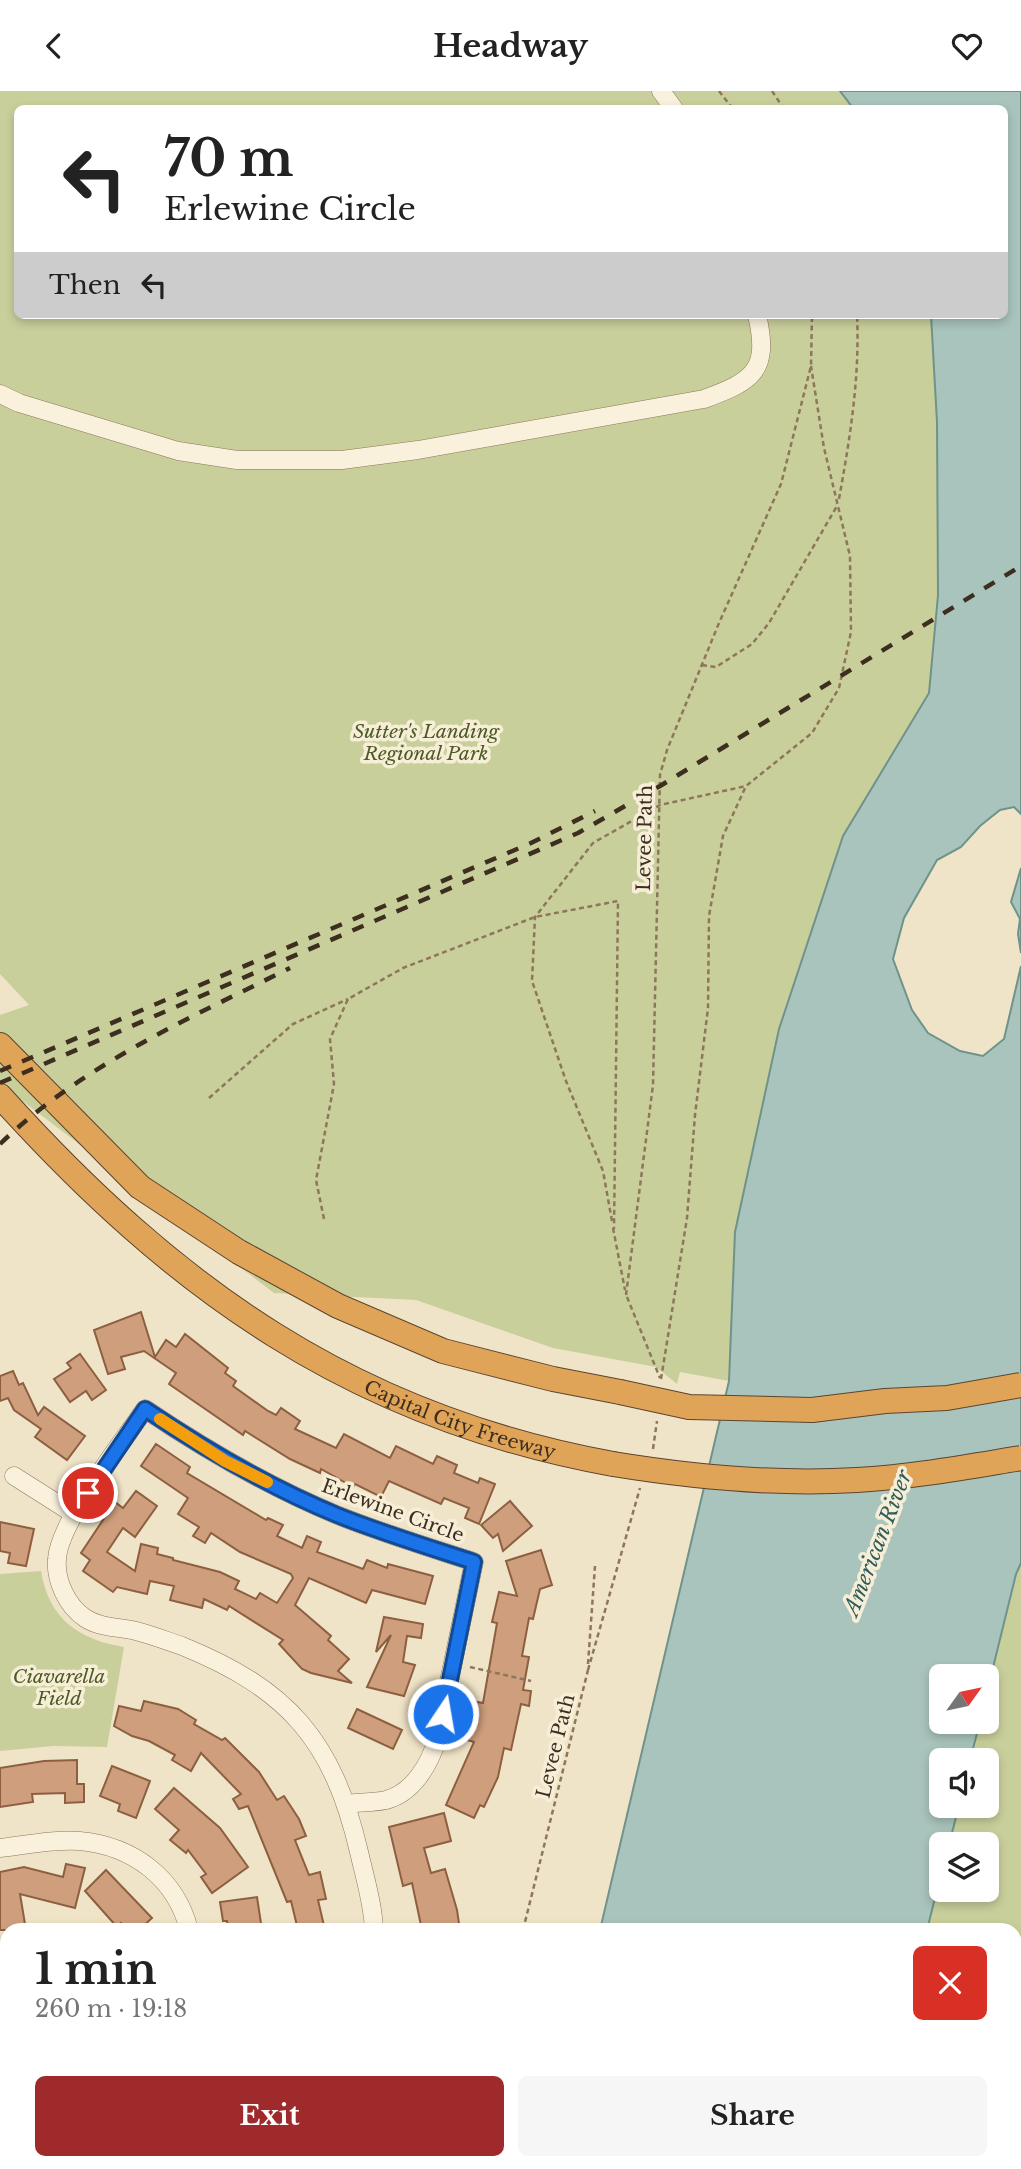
<!DOCTYPE html>
<meta charset="utf-8">
<style>
:root{--surface:#fff;--page:#f6f6f6;--text:#222;--muted:#767676;--accent:#9e2a2b}
body{margin:0;font-family:"Libre Baskerville",serif;background:var(--page);color:var(--text);height:100vh;display:flex;flex-direction:column;font-size:26px;white-space:nowrap}
*{box-sizing:border-box;margin:0}
p{font-size:23px;color:var(--muted)}
.icon{flex:none;width:38px;height:38px;fill:none;stroke:currentColor;stroke-width:2;stroke-linecap:round;stroke-linejoin:round}
.map{position:relative;flex:1;overflow:hidden}
.sheet{position:absolute;left:0px;top:1832px;width:1022px;height:247px;display:flex;flex-direction:column;background:var(--surface);border-radius:21px 21px 0 0;box-shadow:0 4px 10px #0003}
.sheet>*{flex:none}
.banner{position:absolute;left:14px;top:14px;width:994px;height:214px;border-radius:10px;box-shadow:0 4px 10px #0003;background:#fff;color:var(--text);overflow:hidden}
.needle{width:46px;rotate:57deg}
.tools{position:absolute;left:929px;top:1573px;display:grid;gap:14px}
.tools a{display:grid;place-items:center;width:70px;height:70px;border-radius:10px;background:var(--surface);box-shadow:0 4px 10px #0003;font-size:35px}
.pin{position:absolute;display:grid;place-items:center;width:60px;height:60px;color:#fff;margin:-30px;border:4px solid #fff;border-radius:50%;box-shadow:0 2px 7px #0007}
.me{position:absolute;width:77px;margin:-38px;rotate:12deg;stroke-linejoin:round;filter:drop-shadow(0 0 5px #0008)}
.turn{display:flex;align-items:center;gap:24px;height:147px;padding:0 35px;font-size:32px}
.turn .icon{width:91px;height:91px;stroke-width:2.5}
.turn b{display:block;font-size:49px;line-height:60px}
.then{display:flex;align-items:center;height:66px;padding:0 35px;background:#0003;gap:14px;font-size:26px}
.round{display:grid;place-items:center;flex:none;width:74px;height:74px;border-radius:10px;background:var(--page)}
.head{display:flex;align-items:center;justify-content:space-between;height:119px;padding:0 35px}
h1{font-size:42px;font-weight:700;line-height:52px}
.cta{display:flex;gap:14px;margin-top:auto;padding:14px 35px}
.cta a{flex:1;height:80px;border-radius:10px;background:var(--accent);color:#fff;font-size:28px;font-weight:700;line-height:80px;text-align:center}
.cta a+a{background:var(--page);color:var(--text)}
header{display:flex;justify-content:space-between;align-items:center;height:91px;padding:0 35px;background:var(--surface);font-size:32px;font-weight:700}
.map>svg:first-child{display:block}
.green{fill:#c9cf9b}
.water{fill:#a9c4bc;stroke:#6f938a;stroke-width:2}
.building{fill:#cf9f7d;stroke:#8d5f41;stroke-width:2}
.lines{fill:none;stroke-linecap:round;stroke-linejoin:round}
.minor-casing{stroke:#8d765c;stroke-width:19}
.highway-casing{stroke:#5b4430;stroke-width:26}
.path{stroke:#8d765c;stroke-width:2.5;stroke-dasharray:5 3.5;stroke-linecap:butt}
.minor{stroke:#faf1dc;stroke-width:18}
.highway{stroke:#e0a458;stroke-width:24}
.rail{stroke:#3d2e20;stroke-width:4.5;stroke-dasharray:12 12;stroke-linecap:butt}
.highway-bridge-casing{stroke:#5b4430;stroke-width:26;stroke-linecap:butt}
.highway-bridge{stroke:#e0a458;stroke-width:24}
.route-casing{stroke:#114b97;stroke-width:18}
.route{stroke:#1a73e8;stroke-width:12}
.slow{stroke:#f59e0b;stroke-width:12}
.labels{text-anchor:middle;stroke-width:7;stroke-linejoin:round;paint-order:stroke}
.park-label{font-size:19px;font-style:italic;fill:#4d5a26;stroke:#f7eed8}
.street-label{font-size:19px;fill:#3d2e20;stroke:#f7eed8}
.water-label{font-size:21px;font-style:italic;fill:#2f5d5a;stroke:#f7eed8}
</style>
<header><svg class="icon" aria-label="back" viewBox="0 0 24 24"><path d="M15 5l-7 7 7 7"/></svg>Headway<svg class="icon" aria-label="heart" viewBox="0 0 24 24"><path d="M12 20l-8-8c-3-5 5-10 8-4 3-6 11-1 8 4z"/></svg></header>
<div class="map">
<svg width="1021" height="2078" viewBox="0 0 1021 2078">
<rect width="100%" height="100%" fill="#f0e4c8"/>
<g class="green">
<polygon points="0,0 840,0 853,17 18,18 18,224 931,224 937,331 938,504 929,603 843,745 735,1141 729,1290 680,1281 677,1293 656,1276 553,1257 416,1209 274,1202 20,1008 0,1014 0,924 29,914 0,883"/>
<polygon points="1021,1472 1021,2078 824,2078 825,2072 1015,2072 1015,1839 927,1839 941,1783 942,1799 987,1799 987,1754 949,1753 959,1715 987,1715 987,1670 970,1669 980,1631 987,1631 987,1601 1016,1483"/>
<path d="M41 1480C49 1528 78 1548 124 1556L107 1656 53 1655 0 1660V1483Z"/>
</g>
<g class="water">
<polygon points="840,0 1021,0 1021,723 1014,716 1000,719 980,735 961,756 937,769 904,827 893,868 912,919 928,942 960,960 983,965 1004,948 1021,875 1021,1472 1016,1483 987,1601 987,1586 942,1586 942,1631 980,1631 970,1669 942,1670 942,1715 959,1715 949,1753 942,1754 941,1783 927,1839 600,1839 729,1290 735,1141 779,938 843,745 929,602 938,504 937,331 931,224 1004,224 1004,18 853,17"/>
<polygon points="1021,777 1021,862 1018,843 1020,828 1011,811"/>
<polygon points="555,2072 825,2072 824,2078 554,2078"/>
</g>
<g class="building">
<polygon points="141,1221 155,1266 166,1249 176,1256 185,1243 228,1277 225,1282 236,1290 233,1295 268,1320 276,1324 281,1317 300,1330 295,1338 336,1357 344,1343 390,1367 396,1355 433,1373 437,1365 457,1374 454,1382 478,1392 480,1387 495,1393 479,1433 465,1427 469,1417 444,1407 441,1413 389,1390 381,1406 355,1393 353,1396 321,1378 320,1382 290,1368 245,1340 243,1344 169,1293 176,1282 144,1260 121,1266 125,1278 108,1283 94,1239"/>
<polygon points="80,1263 106,1299 92,1309 86,1300 70,1311 54,1288 71,1277 67,1272"/>
<polygon points="13,1280 19,1294 23,1292 38,1324 44,1316 85,1345 67,1369 35,1346 41,1338 14,1319 8,1307 0,1310 0,1285"/>
<polygon points="156,1353 190,1376 187,1382 266,1429 268,1427 283,1434 277,1445 302,1457 307,1445 321,1451 317,1461 363,1478 367,1469 387,1477 388,1473 433,1485 425,1513 372,1499 366,1512 309,1487 295,1514 331,1545 328,1549 349,1568 338,1580 352,1592 311,1582 302,1578 279,1553 283,1549 229,1515 227,1519 204,1508 202,1517 170,1509 174,1495 150,1490 147,1503 117,1496 113,1501 83,1480 90,1469 81,1462 115,1411 123,1417 136,1400 157,1415 135,1446 123,1437 107,1461 135,1480 141,1453 158,1457 157,1463 173,1467 173,1469 220,1481 239,1490 235,1498 256,1508 260,1502 277,1512 293,1487 291,1483 240,1461 211,1442 205,1452 193,1445 199,1436 178,1423 188,1407 141,1375"/>
<polygon points="510,1410 532,1435 503,1460 498,1443 493,1447 481,1434"/>
<polygon points="0,1431 34,1438 26,1475 8,1472 10,1462 0,1460"/>
<polygon points="541,1459 552,1494 540,1498 533,1528 529,1527 522,1565 529,1566 523,1599 531,1600 529,1615 521,1613 511,1659 504,1657 498,1686 484,1716 480,1714 474,1727 446,1714 474,1651 464,1648 472,1610 483,1612 497,1532 492,1531 499,1501 517,1505 506,1470"/>
<polygon points="384,1526 423,1533 421,1547 407,1545 403,1571 415,1574 404,1605 367,1596 391,1544 376,1561"/>
<polygon points="144,1610 178,1618 196,1629 194,1633 222,1649 225,1647 259,1681 277,1709 284,1705 299,1728 306,1745 295,1749 309,1784 320,1781 326,1808 318,1809 325,1839 298,1839 291,1810 287,1811 248,1715 239,1718 233,1708 241,1703 201,1662 191,1680 172,1669 175,1664 149,1650 132,1645 114,1635 119,1615 141,1620"/>
<polygon points="357,1618 402,1639 393,1658 348,1637"/>
<polygon points="77,1669 77,1693 84,1693 84,1711 65,1712 65,1702 32,1703 33,1711 0,1716 0,1677 44,1670"/>
<polygon points="112,1675 150,1690 136,1727 118,1720 120,1713 100,1705"/>
<polygon points="174,1697 220,1737 248,1776 212,1802 201,1786 206,1783 188,1759 186,1762 170,1749 179,1739 155,1718"/>
<polygon points="444,1722 451,1750 424,1757 431,1782 445,1778 457,1819 460,1839 422,1839 412,1792 403,1795 389,1736"/>
<polygon points="66,1773 85,1777 75,1817 20,1803 26,1839 0,1839 0,1781 24,1776 63,1786"/>
<polygon points="106,1779 152,1827 139,1839 128,1839 121,1832 117,1836 85,1800"/>
<polygon points="257,1806 262,1839 228,1839 227,1830 223,1830 220,1811"/>
</g>
<g class="lines">
<defs>
<g id="minor">
<polyline points="661,0 674,18"/>
<path d="M0 303 19 312 178 360 237 369H342L418 359 704 308C753 290 770 280 757 224"/>
<polyline points="14,1385 74,1423"/>
<path d="M347 1713C359 1711 373 1712 386 1709 413 1702 430 1673 437 1648L474 1471C428 1456 382 1442 337 1424 269 1396 206 1359 145 1318 122 1352 59 1431 57 1468 55 1489 67 1515 85 1527 100 1537 120 1536 136 1540 152 1544 167 1550 182 1555 288 1598 333 1649 359 1761 365 1787 373 1813 374 1839"/>
<path d="M0 1757C26 1754 54 1748 80 1750 133 1755 176 1787 189 1839"/>
<polyline points="0,2067 7,2067"/>
<polyline points="330,2072 346,2074"/>
</g>
<g id="highway">
<polyline points="0,954 140,1096 239,1161 338,1215 443,1260 553,1288 620,1301"/>
<path id="s1" d="M0 1005C174 1198 353 1326 613 1373"/>
</g>
</defs>
<use href="#minor" class="minor-casing"/>
<use href="#highway" class="highway-casing"/>
<g class="path">
<polyline points="719,0 733,18"/>
<polyline points="772,0 784,18"/>
<path d="M839 408C850 347 860 286 857 224"/>
<polyline points="702,574 716,576 752,553 769,532 837,415"/>
<polyline points="209,1007 293,933 348,908"/>
<polyline points="324,1128 316,1089 334,993 330,948 348,908 403,877 535,826 618,810 614,1138"/>
<polyline points="612,1130 603,1080 566,990 532,890 535,826 593,752 660,714 746,695"/>
<polyline points="613,1137 625,1199"/>
<polyline points="626,1204 653,994 660,684 667,659 719,532 781,393 811,275 812,224"/>
<polyline points="627,1206 660,1287"/>
<polyline points="661,1288 687,1127 695,1024 708,917 709,825 723,745 746,695 812,642 839,597 851,541 850,465 824,357 811,275"/>
<polyline points="653,1358 657,1330"/>
<polyline points="588,1573 595,1475"/>
<polyline points="470,1576 531,1590"/>
<polyline points="588,1579 640,1397"/>
<polyline points="523,1839 588,1579"/>
<polyline points="472,2078 473,2072"/>
</g>
<use href="#minor" class="minor"/>
<use href="#highway" class="highway"/>
<g class="rail">
<polyline points="0,980 531,752 595,720"/>
<polyline points="0,992 578,742 660,695 1021,475"/>
<path d="M0 1053C82 974 190 927 290 877"/>
</g>
<defs>
<g id="highway-bridge">
<polyline points="620,1301 689,1316 812,1319 885,1310 947,1307 1021,1294"/>
<path d="M613 1373C693 1386 776 1394 857 1389 912 1386 966 1376 1021 1367"/>
</g>
</defs>
<use href="#highway-bridge" class="highway-bridge-casing"/>
<use href="#highway-bridge" class="highway-bridge"/>
</g>
<g class="lines">
<defs>
<path id="route" d="M88 1402 145 1318C206 1359 269 1396 337 1424 382 1442 428 1456 474 1471L443 1623"/>
</defs>
<use href="#route" class="route-casing"/>
<use href="#route" class="route"/>
<polyline class="slow" points="160,1328 225,1370 267,1391"/>
</g>
<g class="labels">
<g class="park-label">
<text x="426" y="647">Sutter's Landing<tspan x="426" dy="22">Regional Park</tspan></text>
<text x="59" y="1592">Ciavarella<tspan x="59" dy="22">Field</tspan></text>
</g>
<g class="street-label">
<text transform="translate(644 747) rotate(-89)" y="7">Levee Path</text>
<text dy="7" stroke="none"><textPath href="#s1" startOffset="570">Capital City Freeway</textPath></text>
<text transform="translate(393 1419) rotate(20)" y="7">Erlewine Circle</text>
<text transform="translate(555 1655) rotate(-76)" y="7">Levee Path</text>
</g>
<g class="water-label">
<text transform="translate(878 1452) rotate(-69)" y="7">American River</text>
</g>
</g>
</svg>
<div class="tools">
<a><svg class="needle" viewBox="-14 -14 28 28"><path d="M0-13l5 13h-10z" fill="#e53935"/><path d="M0 13l5-13h-10z" fill="#767676"/></svg></a>
<a><svg class="icon" aria-label="sound" viewBox="0 0 24 24"><path d="M4 9h4l5-4v14l-5-4H4zM17 9q2 3 0 6"/></svg></a>
<a><svg class="icon" aria-label="layers" viewBox="0 0 24 24"><path d="M12 4l9 5-9 5-9-5zM3 14l9 5 9-5"/></svg></a>
</div>
<div class="pin" style="left:88px;top:1402px;background:#d93025"><svg class="icon" aria-label="arrive" viewBox="0 0 24 24"><path d="M6 21V4h12l-3 4 3 4H6"/></svg></div>
<svg class="me" style="left:443px;top:1623px" viewBox="-20 -20 40 40"><circle r="17" fill="#1a73e8" stroke="#fff" stroke-width="3"/><path d="M0-11L8 9 0 5-8 9z" fill="#fff"/></svg>
<div class="banner">
<div class="turn"><svg class="icon" aria-label="left" viewBox="0 0 24 24"><path d="M17 20v-9H6M10 6l-5 5 5 5"/></svg><div><b>70 m</b>Erlewine Circle</div></div>
<div class="then">Then<svg class="icon" aria-label="left" viewBox="0 0 24 24"><path d="M17 20v-9H6M10 6l-5 5 5 5"/></svg></div>
</div>
<section class="sheet">
<div class="head"><div><h1>1 min</h1><p>260 m · 19:18</p></div><a class="round" style="background:#d93025;color:#fff"><svg class="icon" aria-label="close" viewBox="0 0 24 24"><path d="M6 6l12 12M18 6L6 18"/></svg></a></div>
<div class="cta"><a>Exit</a><a>Share</a></div>
</section>
</div>
